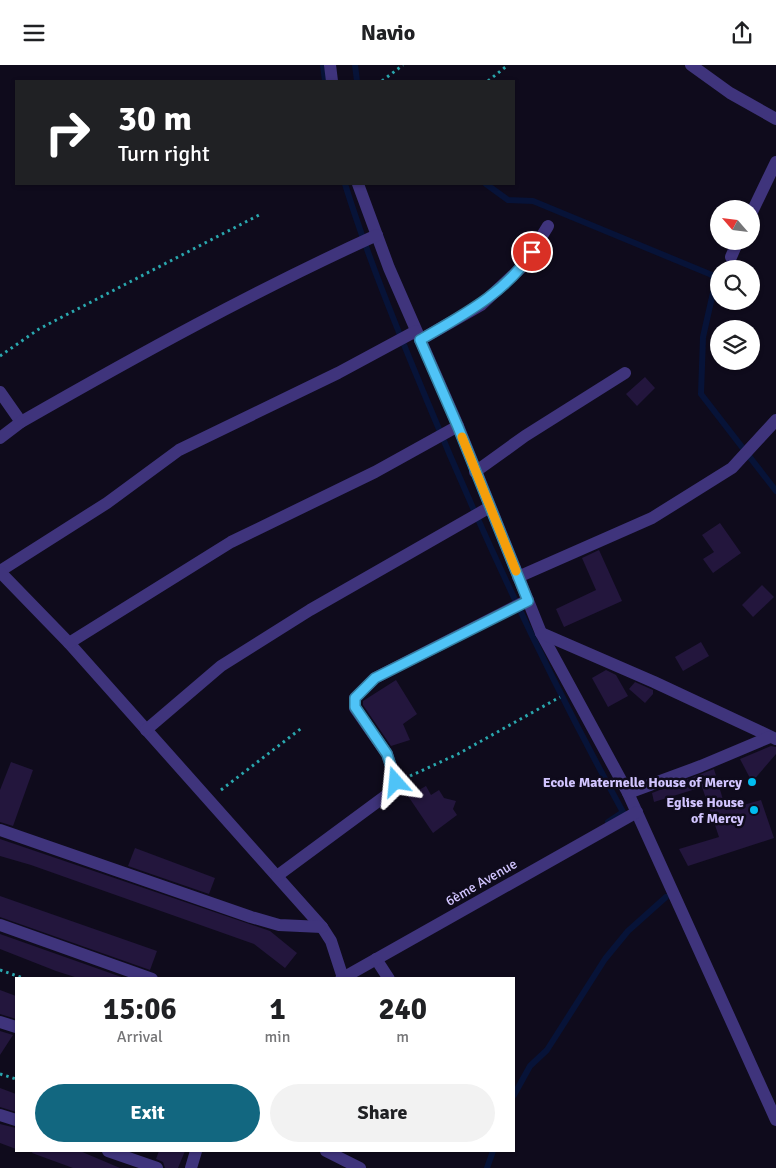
<!DOCTYPE html>
<meta charset="utf-8">
<style>
:root{--surface:#fff;--page:#f2f2f2;--text:#202124;--muted:#757577;--accent:#126780}
body{margin:0;font-family:Signika,sans-serif;background:var(--page);color:var(--text);height:100vh;display:flex;flex-direction:column;font-size:19px;white-space:nowrap}
*{box-sizing:border-box;margin:0}
p{font-size:16px;color:var(--muted)}
.icon{flex:none;width:28px;height:28px;fill:none;stroke:currentColor;stroke-width:2;stroke-linecap:round;stroke-linejoin:round}
.map{position:relative;flex:1;overflow:hidden}
.side{position:absolute;left:15px;top:912px;width:500px;height:175px;display:flex;flex-direction:column;background:var(--surface);border-radius:0px;box-shadow:0 1px 4px #0004}
.side>*{flex:none}
.hud{position:absolute;left:15px;top:15px;width:500px;height:105px;border-radius:0px;box-shadow:0 1px 4px #0004;background:#202124;color:#fff;overflow:hidden}
.needle{width:32px;rotate:298deg}
.buttons{position:absolute;left:710px;top:135px;display:grid;gap:10px}
.buttons a{display:grid;place-items:center;width:50px;height:50px;border-radius:50%;background:var(--surface);box-shadow:0 1px 4px #0004;font-size:25px}
.pin{position:absolute;display:grid;place-items:center;width:42px;height:42px;color:#fff;margin:-21px;border:2px solid #fff;border-radius:50%;box-shadow:0 1px 5px #0007}
.me{position:absolute;width:55px;margin:-28px;rotate:342deg;stroke-linejoin:round;filter:drop-shadow(0 0 4px #0008)}
.turn{display:flex;align-items:center;gap:18px;height:105px;padding:0 20px;font-size:22px}
.turn .icon{width:65px;height:65px;stroke-width:2.5}
.turn b{display:block;font-size:35px;line-height:42px}
.eta{display:flex;justify-content:space-evenly;align-items:center;height:85px;text-align:center}
.eta b{font-size:30px;font-weight:700;line-height:35px}
.primary-button{display:flex;gap:10px;margin-top:auto;padding:10px 20px}
.primary-button a{flex:1;height:58px;border-radius:30px;background:var(--accent);color:#fff;font-size:20px;font-weight:700;line-height:58px;text-align:center}
.primary-button a+a{background:var(--page);color:var(--text)}
header{display:flex;justify-content:space-between;align-items:center;height:65px;padding:0 20px;background:var(--surface);font-size:22px;font-weight:700}
.map>svg:first-child{display:block}
.lines{fill:none;stroke-linecap:round;stroke-linejoin:round}
.stream{stroke:#071338;stroke-width:6}
.building{fill:#23163d}
.path{stroke:#2aa7ae;stroke-width:3;stroke-dasharray:2.5 4;stroke-linecap:butt}
.street{stroke:#3f347c;stroke-width:12}
.route-casing{stroke:#337fa1;stroke-width:12}
.route{stroke:#4fc3f7;stroke-width:9}
.slow{stroke:#f59e0b;stroke-width:9}
.poi-dot{fill:#00bdf0;stroke:#0f0b1c;stroke-width:2}
.labels{text-anchor:middle;stroke-width:5;stroke-linejoin:round;paint-order:stroke}
.poi-label{font-size:14px;font-weight:bold;fill:#d2c5ff;stroke:#0f0b1c;text-anchor:end}
.street-label{font-size:14px;fill:#d2c5ff;stroke:#0f0b1c}
</style>
<header><svg class="icon" aria-label="menu" viewBox="0 0 24 24"><path d="M4 6h16M4 12h16M4 18h16"/></svg>Navio<svg class="icon" aria-label="share" viewBox="0 0 24 24"><path d="M12 15V3M7 8l5-5 5 5M5 13v7h14v-7"/></svg></header>
<div class="map">
<svg width="776" height="1103" viewBox="0 0 776 1103">
<rect width="100%" height="100%" fill="#0f0b1c"/>
<g class="lines">
<g class="stream">
<polyline points="323,0 325,16"/>
<polyline points="355,0 357,16"/>
<path d="M345 119C368 193 398 266 428 338 486 478 550 614 623 747L608 757"/>
<polyline points="486,119 508,135 533,136 712,210 715,219 703,272 701,329 776,426"/>
<polyline points="514,1030 530,1001 547,985 605,894 628,866 666,832"/>
<polyline points="487,1103 493,1086"/>
</g>
</g>
<g class="building">
<polygon points="645,312 655,323 637,341 626,329"/>
<polygon points="720,458 741,488 713,508 703,494 714,487 702,470"/>
<polygon points="599,485 622,536 564,562 556,544 596,525 582,493"/>
<polygon points="762,520 774,532 753,552 742,540"/>
<polygon points="701,577 709,591 683,606 675,592"/>
<polygon points="606,605 616,610 628,631 608,642 592,613"/>
<polygon points="396,615 417,649 403,659 410,675 391,681 363,640 363,636"/>
<polygon points="635,617 653,625 653,629 645,638 629,624"/>
<polygon points="771,681 776,682 776,689 752,717 740,694"/>
<polygon points="11,697 33,705 13,761 0,757 0,725"/>
<polygon points="714,704 726,745 761,735 774,773 688,801 679,784 719,772 702,722 654,737 652,728"/>
<polygon points="426,721 431,730 439,725 444,733 456,736 453,744 457,750 433,768 408,731"/>
<polygon points="0,774 270,866 297,888 285,903 254,879 31,800 0,791"/>
<polygon points="135,783 215,813 209,829 128,801"/>
<polygon points="0,831 157,886 150,905 0,852"/>
<polygon points="0,869 127,914 81,914 56,906 0,884"/>
<polygon points="0,925 16,931 16,954 0,949"/>
<polygon points="0,966 13,970 0,990"/>
<polygon points="0,1023 16,1029 16,1047 0,1042"/>
<polygon points="0,1059 16,1063 16,1084 0,1078"/>
<polygon points="33,1086 80,1086 120,1103 73,1103 32,1088"/>
<polygon points="159,1086 185,1086 178,1103 165,1103 163,1097 156,1094"/>
</g>
<g class="lines">
<g class="path">
<polyline points="382,16 403,0"/>
<polyline points="488,16 508,0"/>
<polyline points="0,291 39,264 259,150"/>
<polyline points="410,711 458,689 560,632"/>
<polyline points="221,725 303,662"/>
<polyline points="0,905 26,914"/>
<polyline points="0,1009 16,1014"/>
</g>
<g class="street">
<polyline points="330,0 332,16"/>
<polyline points="691,0 730,28 776,54"/>
<polyline points="358,119 389,203 458,361 541,568 628,728 776,1055"/>
<polyline points="751,149 776,97"/>
<polyline points="731,192 738,176"/>
<polyline points="420,275 481,240 524,200 548,161"/>
<polyline points="0,327 21,357"/>
<path d="M0 373 21 357C138 290 254 226 377 170"/>
<polyline points="475,407 525,371 625,308"/>
<polyline points="0,506 107,438 179,385 338,308 416,266"/>
<polyline points="0,507 69,578 322,862 331,876 343,913"/>
<polyline points="518,512 652,453 732,403 776,355"/>
<polyline points="541,568 654,617 776,674"/>
<polyline points="69,578 231,477 375,407 458,361"/>
<polyline points="146,665 221,601 310,545 490,442"/>
<polyline points="628,728 701,701 770,672"/>
<polyline points="0,765 251,852 279,860 322,862"/>
<polyline points="277,811 388,729 396,717 387,689 355,643 355,633 375,613 528,535"/>
<polyline points="0,860 152,914"/>
<polyline points="376,894 389,914"/>
<polyline points="341,914 637,747"/>
<polyline points="0,957 16,962"/>
<polyline points="0,1050 16,1055"/>
<polyline points="108,1086 157,1103"/>
<polyline points="326,1086 360,1103"/>
<polyline points="191,1103 196,1086"/>
</g>
</g>
<g class="lines">
<defs>
<path id="route" d="M396 717 387 689 355 642V633L375 613 528 536 458 362 420 275C461 251 506 228 532 187"/>
</defs>
<use href="#route" class="route-casing"/>
<use href="#route" class="route"/>
<polyline class="slow" points="462,372 516,506"/>
</g>
<g class="poi-dot">
<circle cx="752" cy="717" r="5"/>
<circle cx="754" cy="745" r="5"/>
</g>
<g class="labels">
<g class="poi-label">
<text x="742" y="722">Ecole Maternelle House of Mercy</text>
<text x="744" y="742">Eglise House<tspan x="744" dy="16">of Mercy</tspan></text>
</g>
<g class="street-label">
<text transform="translate(481 817) rotate(-30)" y="5">6ème Avenue</text>
</g>
</g>
</svg>
<div class="buttons">
<a><svg class="needle" viewBox="-14 -14 28 28"><path d="M0-13l5 13h-10z" fill="#e53935"/><path d="M0 13l5-13h-10z" fill="#757577"/></svg></a>
<a><svg class="icon" aria-label="search" viewBox="0 0 24 24"><circle cx="10" cy="10" r="6"/><path d="M15 15l6 6"/></svg></a>
<a><svg class="icon" aria-label="layers" viewBox="0 0 24 24"><path d="M12 4l9 5-9 5-9-5zM3 14l9 5 9-5"/></svg></a>
</div>
<div class="pin" style="left:532px;top:187px;background:#d93025"><svg class="icon" aria-label="arrive" viewBox="0 0 24 24"><path d="M6 21V4h12l-3 4 3 4H6"/></svg></div>
<svg class="me" style="left:396px;top:717px" viewBox="-20 -20 40 40"><path d="M0-17L14 15 0 8-14 15z" fill="#4fc3f7" stroke="#fff" stroke-width="4"/></svg>
<div class="hud">
<div class="turn"><svg class="icon" aria-label="right" viewBox="0 0 24 24"><path d="M7 20v-9h11M14 6l5 5-5 5"/></svg><div><b>30 m</b>Turn right</div></div>
</div>
<section class="side">
<div class="eta">
<div><b>15:06</b><p>Arrival</p></div>
<div><b>1</b><p>min</p></div>
<div><b>240</b><p>m</p></div>
</div>
<div class="primary-button"><a>Exit</a><a>Share</a></div>
</section>
</div>
